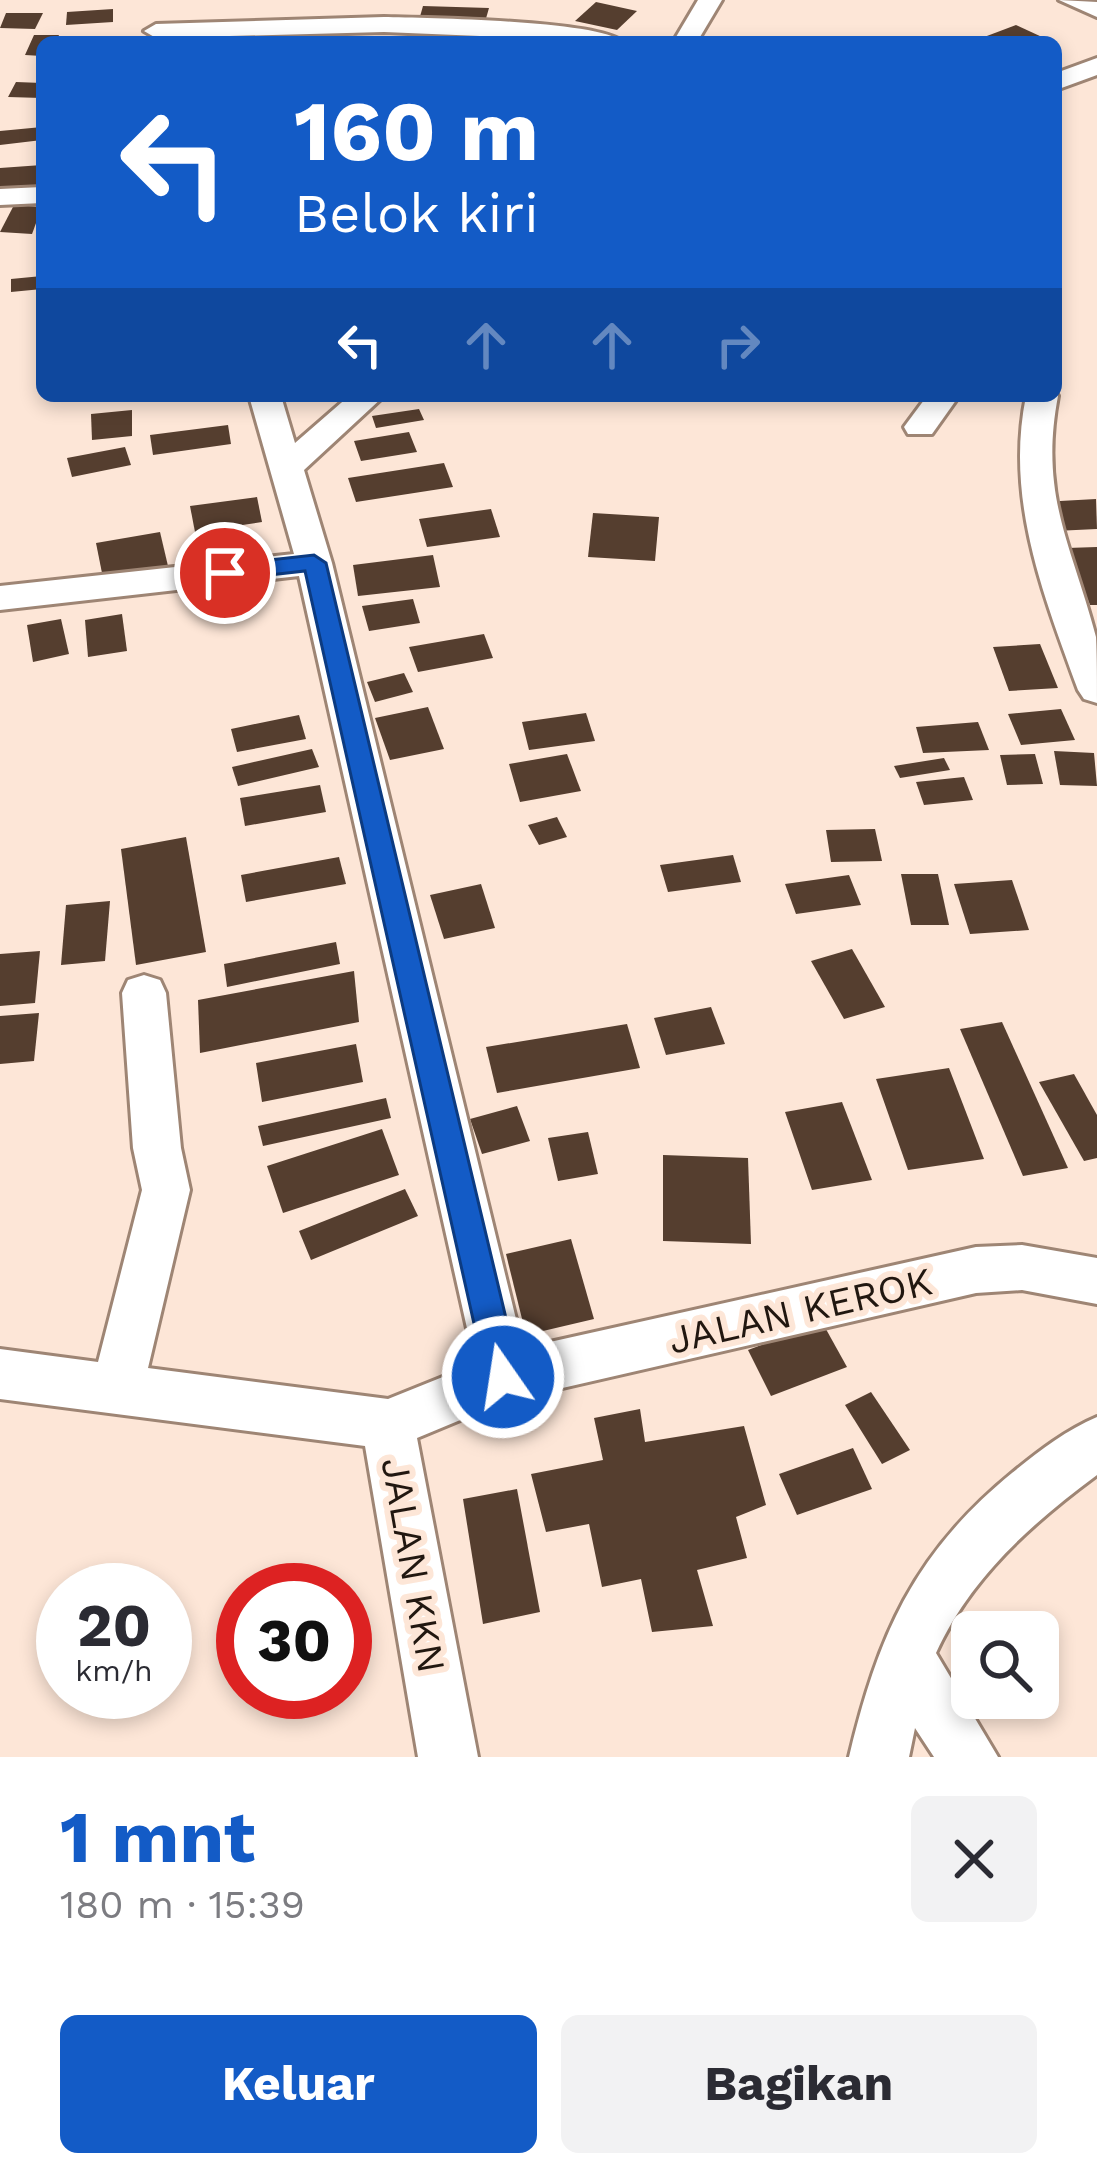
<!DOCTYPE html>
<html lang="id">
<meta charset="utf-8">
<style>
:root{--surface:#fff;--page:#f2f2f3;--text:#2b2b33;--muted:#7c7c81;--accent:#135bc6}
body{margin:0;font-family:"Work Sans",sans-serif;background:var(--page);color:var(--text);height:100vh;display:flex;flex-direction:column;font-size:45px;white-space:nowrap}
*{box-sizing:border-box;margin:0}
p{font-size:39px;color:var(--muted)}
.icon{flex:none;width:66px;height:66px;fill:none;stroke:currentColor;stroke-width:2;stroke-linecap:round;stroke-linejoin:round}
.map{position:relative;height:1757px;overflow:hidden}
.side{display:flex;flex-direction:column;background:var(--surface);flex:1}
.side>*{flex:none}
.banner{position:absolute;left:36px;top:36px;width:1026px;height:366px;border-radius:18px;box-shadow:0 6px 18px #0003;background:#135bc6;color:#fff;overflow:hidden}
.buttons{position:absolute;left:951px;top:1611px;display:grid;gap:24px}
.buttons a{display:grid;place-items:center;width:108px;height:108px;border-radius:18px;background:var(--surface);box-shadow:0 6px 18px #0003;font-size:60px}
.speed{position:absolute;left:36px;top:1563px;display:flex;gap:24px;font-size:60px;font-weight:700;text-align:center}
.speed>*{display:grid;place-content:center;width:156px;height:156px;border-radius:50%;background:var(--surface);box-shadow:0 6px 18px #0003;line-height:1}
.speed small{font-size:30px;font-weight:400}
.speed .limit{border:18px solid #d22;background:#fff;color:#111}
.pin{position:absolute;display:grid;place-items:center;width:102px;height:102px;color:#fff;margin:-51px;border:6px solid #fff;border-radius:50%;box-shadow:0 3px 12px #0007}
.me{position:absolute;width:132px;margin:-66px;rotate:347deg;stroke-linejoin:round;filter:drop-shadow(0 0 9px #0008)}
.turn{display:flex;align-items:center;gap:42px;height:252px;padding:0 60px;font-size:54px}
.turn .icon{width:156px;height:156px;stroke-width:2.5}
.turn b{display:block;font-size:84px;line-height:102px}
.lanes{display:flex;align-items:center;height:114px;padding:0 60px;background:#0003;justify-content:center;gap:60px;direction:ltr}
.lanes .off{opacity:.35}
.round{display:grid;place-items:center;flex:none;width:126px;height:126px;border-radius:18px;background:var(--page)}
.head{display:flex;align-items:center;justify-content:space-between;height:204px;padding:0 60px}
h1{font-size:72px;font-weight:700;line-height:90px;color:var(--accent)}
.action{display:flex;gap:24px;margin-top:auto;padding:24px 60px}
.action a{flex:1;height:138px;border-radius:18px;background:var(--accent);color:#fff;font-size:48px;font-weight:700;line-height:138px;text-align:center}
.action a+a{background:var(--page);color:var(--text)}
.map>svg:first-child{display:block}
.building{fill:#553e2f}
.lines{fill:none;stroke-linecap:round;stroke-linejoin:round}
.street-casing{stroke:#9e8574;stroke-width:6}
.street{fill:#fff;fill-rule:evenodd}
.route{fill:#135bc6;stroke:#0c3b81;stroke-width:3}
.labels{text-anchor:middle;stroke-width:12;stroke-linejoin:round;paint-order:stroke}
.near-street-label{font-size:39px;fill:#211710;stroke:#fde6d7}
</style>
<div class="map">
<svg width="1097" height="1757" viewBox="0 0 1097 1757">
<rect width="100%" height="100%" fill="#fde6d7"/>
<g class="building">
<polygon points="596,2 637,11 617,30 575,21"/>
<polygon points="423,6 489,8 485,22 419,20"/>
<polygon points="113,9 113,22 66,25 67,12"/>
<polygon points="6,13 43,13 35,29 0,28"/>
<polygon points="1016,25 1042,37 1029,42 971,42"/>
<polygon points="34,35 59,35 56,42 42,42 42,56 25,55"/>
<polygon points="16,82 42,83 42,98 8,97"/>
<polygon points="42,127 42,140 0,145 0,131"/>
<polygon points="42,165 42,186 0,189 0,168"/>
<polygon points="14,205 42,207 32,234 0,232"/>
<polygon points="42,276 42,289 11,292 11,279"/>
<polygon points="419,409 424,420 376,428 372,416"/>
<polygon points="132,410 132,436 92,440 91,414"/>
<polygon points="228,425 231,444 153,455 150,435"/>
<polygon points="409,432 417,452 361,461 354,441"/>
<polygon points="125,447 131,465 72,477 67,458"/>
<polygon points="444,463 453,487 356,502 348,478"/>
<polygon points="257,497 262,522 195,532 190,506"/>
<polygon points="1096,499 1097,529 1055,531 1042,502"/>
<polygon points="491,509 500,537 427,547 419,519"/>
<polygon points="593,513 659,517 655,561 588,557"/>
<polygon points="160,532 168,566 103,578 96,543"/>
<polygon points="1097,547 1097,605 1090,605 1067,548"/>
<polygon points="433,555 440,587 358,596 353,565"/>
<polygon points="413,599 420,623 369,631 362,606"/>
<polygon points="122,614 127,651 88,657 85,620"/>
<polygon points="61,619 69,654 33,662 27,625"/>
<polygon points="484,634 493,658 418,672 409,647"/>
<polygon points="1040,644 1058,688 1009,691 993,647"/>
<polygon points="404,673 413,692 375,702 367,682"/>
<polygon points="428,707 444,749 390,760 375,718"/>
<polygon points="1061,709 1075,740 1021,745 1008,714"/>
<polygon points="586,713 595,741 529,750 522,722"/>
<polygon points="299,715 306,739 237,752 231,729"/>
<polygon points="978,722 989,750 923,753 916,727"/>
<polygon points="312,749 319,767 238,786 232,767"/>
<polygon points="1054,751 1094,753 1097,786 1060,785"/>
<polygon points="567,754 581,791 520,802 509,764"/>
<polygon points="1035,754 1043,784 1007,785 1000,755"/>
<polygon points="944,758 950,770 900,778 894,766"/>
<polygon points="964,777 973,800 924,805 916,782"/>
<polygon points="320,785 326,812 245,826 240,798"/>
<polygon points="557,817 567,837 539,845 528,825"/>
<polygon points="875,829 882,861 831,862 826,830"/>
<polygon points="186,837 206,952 136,965 121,849"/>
<polygon points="733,855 741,882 668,892 660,865"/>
<polygon points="339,857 346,884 246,902 241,875"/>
<polygon points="901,874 938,874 949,925 911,925"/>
<polygon points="849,875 861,905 796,914 785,884"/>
<polygon points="1012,880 1029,930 970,934 954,884"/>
<polygon points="481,884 495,928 444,939 430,895"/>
<polygon points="110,901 105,961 61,965 66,905"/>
<polygon points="336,942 340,964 227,987 224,964"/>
<polygon points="852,949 885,1007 844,1019 811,961"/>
<polygon points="40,951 35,1003 0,1006 0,954"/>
<polygon points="354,971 359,1022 200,1053 198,1000"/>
<polygon points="711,1007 725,1044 666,1055 654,1018"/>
<polygon points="39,1013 34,1061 0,1064 0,1016"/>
<polygon points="1002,1022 1068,1168 1023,1176 960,1029"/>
<polygon points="627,1024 640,1068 497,1093 486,1047"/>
<polygon points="356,1044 363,1082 262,1102 256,1063"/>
<polygon points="949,1068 984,1159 908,1170 876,1079"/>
<polygon points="1074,1074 1097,1115 1097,1158 1084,1161 1039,1082"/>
<polygon points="386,1098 391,1118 263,1146 258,1126"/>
<polygon points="842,1102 872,1180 812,1190 785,1112"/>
<polygon points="517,1106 530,1141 482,1154 470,1119"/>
<polygon points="382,1129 399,1175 283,1213 267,1166"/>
<polygon points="588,1132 598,1174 558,1181 548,1138"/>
<polygon points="663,1155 748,1158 751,1244 663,1241"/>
<polygon points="405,1189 418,1216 311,1260 299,1231"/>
<polygon points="571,1239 594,1319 526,1335 506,1254"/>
<polygon points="822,1322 847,1367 771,1396 748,1350"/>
<polygon points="871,1392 910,1450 882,1464 845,1405"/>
<polygon points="640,1409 645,1442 744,1426 766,1505 736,1517 747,1558 697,1570 713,1626 652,1632 641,1579 602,1587 589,1524 546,1532 531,1474 603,1460 594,1418"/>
<polygon points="853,1448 872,1489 797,1515 779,1474"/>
<polygon points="517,1489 540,1612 483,1624 463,1499"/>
</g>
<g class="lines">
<defs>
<g id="street">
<polygon points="698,0 722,0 697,42 673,42"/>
<polygon points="1059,0 1097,2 1097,17"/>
<path d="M384 17C425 18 599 20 623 42L384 32 156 38 144 31 156 24Z"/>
<polygon points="1097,58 1097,75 1056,90 1056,73"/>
<polygon points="42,187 42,203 0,205 0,189"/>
<path d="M1056 393 1058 396C1039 496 1072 545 1096 637 1097 657 1097 682 1097 703L1084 699 1078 690C1043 594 1005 499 1026 396Z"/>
<polygon points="249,396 281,396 295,443 349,396 384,396 304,470 332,563 523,1348 976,1247 1022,1245 1097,1258 1097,1304 1022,1290 976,1293 506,1401 417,1438 478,1757 418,1757 365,1446 0,1399 0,1349 98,1362 142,1190 133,1148 122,993 128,980 144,975 160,980 166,993 181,1148 190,1190 148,1368 388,1399 475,1364 299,576 0,610 0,586 294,554"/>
<polygon points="927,396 959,396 932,434 908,434 904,427"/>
<path d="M1097 1417V1475C1032 1523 970 1578 936 1653L998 1757H934L915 1728 909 1757H849C878 1636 913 1554 1012 1473 1038 1452 1066 1430 1097 1417Z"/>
</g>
</defs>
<use href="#street" class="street-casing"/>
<use href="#street" class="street"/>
</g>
<polygon class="route" points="314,555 326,563 520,1377 515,1388 503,1393 491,1388 486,1377 305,571 225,580 213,573 225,565"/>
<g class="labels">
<g class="near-street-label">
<text transform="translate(800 1310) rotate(-13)" y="14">JALAN KEROK</text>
<text transform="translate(414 1565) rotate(80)" y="14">JALAN KKN</text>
</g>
</g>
</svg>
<div class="buttons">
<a><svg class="icon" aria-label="search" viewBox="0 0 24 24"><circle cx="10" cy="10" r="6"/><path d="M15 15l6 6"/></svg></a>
</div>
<div class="speed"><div>20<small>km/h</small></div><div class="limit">30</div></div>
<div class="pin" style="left:225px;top:573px;background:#d93025"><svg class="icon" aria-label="arrive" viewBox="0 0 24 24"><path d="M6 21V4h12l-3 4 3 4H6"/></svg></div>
<svg class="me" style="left:503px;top:1377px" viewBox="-20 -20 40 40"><circle r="17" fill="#135bc6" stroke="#fff" stroke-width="3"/><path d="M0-11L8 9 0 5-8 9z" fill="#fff"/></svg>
<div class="banner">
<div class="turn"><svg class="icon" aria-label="left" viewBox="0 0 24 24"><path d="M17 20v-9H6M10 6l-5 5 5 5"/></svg><div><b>160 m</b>Belok kiri</div></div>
<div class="lanes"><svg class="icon" aria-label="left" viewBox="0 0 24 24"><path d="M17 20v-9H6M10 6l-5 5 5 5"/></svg><svg class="icon off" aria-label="ahead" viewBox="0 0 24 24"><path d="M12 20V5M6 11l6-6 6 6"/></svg><svg class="icon off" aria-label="ahead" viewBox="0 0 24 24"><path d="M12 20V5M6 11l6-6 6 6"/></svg><svg class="icon off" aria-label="right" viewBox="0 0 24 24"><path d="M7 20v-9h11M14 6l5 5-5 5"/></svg></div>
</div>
</div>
<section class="side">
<div class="head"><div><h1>1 mnt</h1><p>180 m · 15:39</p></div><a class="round"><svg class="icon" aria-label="close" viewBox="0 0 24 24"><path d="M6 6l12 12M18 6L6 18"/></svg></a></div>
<div class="action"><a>Keluar</a><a>Bagikan</a></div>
</section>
